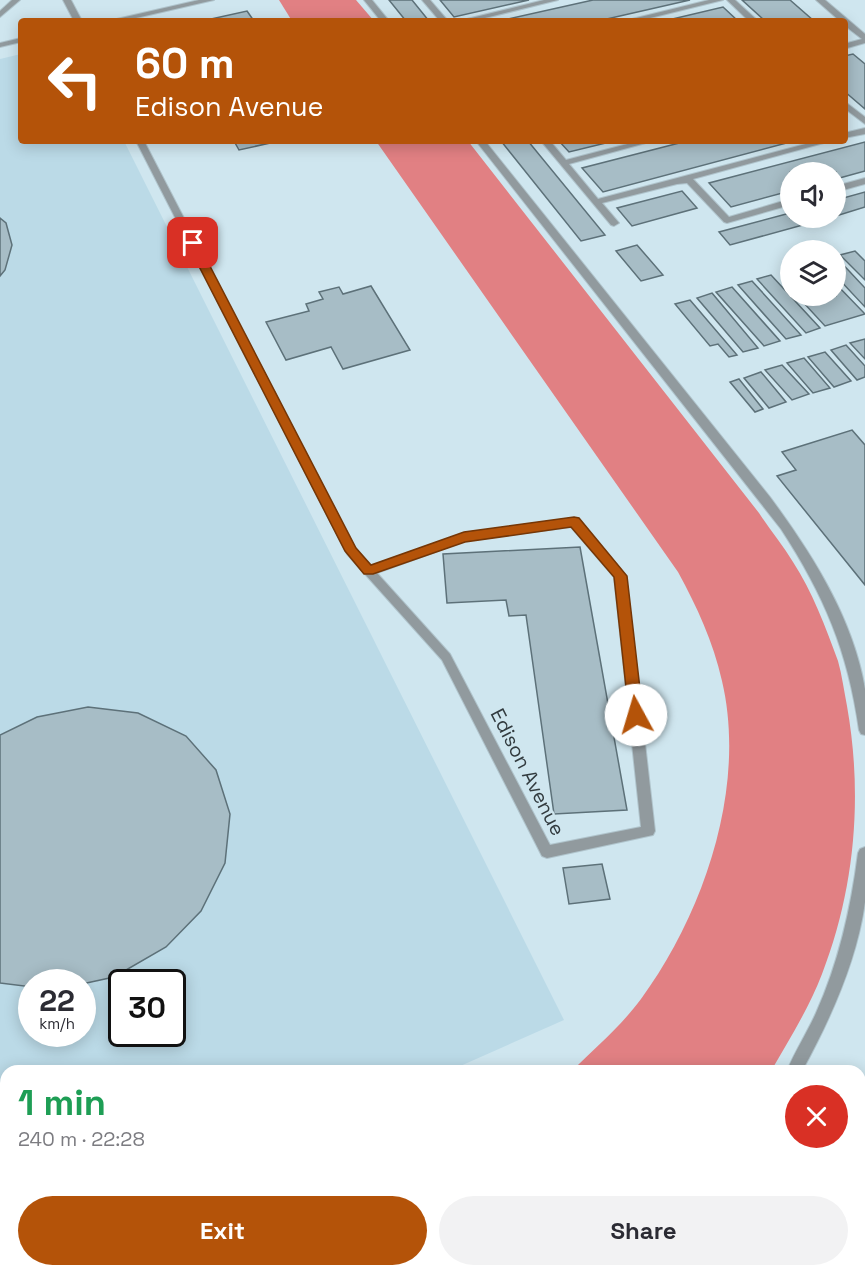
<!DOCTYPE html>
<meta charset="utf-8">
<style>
:root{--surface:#fff;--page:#f2f2f3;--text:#2b2b33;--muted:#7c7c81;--accent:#b45309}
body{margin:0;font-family:"Space Grotesk",sans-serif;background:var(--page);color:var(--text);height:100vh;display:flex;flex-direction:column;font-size:22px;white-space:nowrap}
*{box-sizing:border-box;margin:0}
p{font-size:20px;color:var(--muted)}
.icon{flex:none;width:33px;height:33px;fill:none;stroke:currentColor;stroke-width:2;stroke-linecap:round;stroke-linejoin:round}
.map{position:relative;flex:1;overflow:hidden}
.panel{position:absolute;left:0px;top:1065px;width:866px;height:212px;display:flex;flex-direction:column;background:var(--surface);border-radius:18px 18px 0 0;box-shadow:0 3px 15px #0003}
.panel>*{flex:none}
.banner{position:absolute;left:18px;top:18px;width:830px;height:126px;border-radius:6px;box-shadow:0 3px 15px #0003;background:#b45309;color:#fff;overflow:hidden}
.controls{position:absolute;left:780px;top:162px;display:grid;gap:12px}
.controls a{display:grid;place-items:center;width:66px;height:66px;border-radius:50%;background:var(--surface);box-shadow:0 3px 15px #0003;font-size:30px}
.speed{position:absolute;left:18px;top:969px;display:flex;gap:12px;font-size:30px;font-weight:700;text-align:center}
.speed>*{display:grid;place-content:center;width:78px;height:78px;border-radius:50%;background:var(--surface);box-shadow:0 3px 15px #0003;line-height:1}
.speed small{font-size:15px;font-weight:400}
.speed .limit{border:3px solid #111;border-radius:9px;background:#fff;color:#111}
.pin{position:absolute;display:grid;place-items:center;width:51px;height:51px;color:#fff;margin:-26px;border-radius:12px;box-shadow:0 3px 9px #0006}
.me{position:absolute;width:66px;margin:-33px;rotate:354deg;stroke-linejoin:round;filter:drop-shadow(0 0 4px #0008)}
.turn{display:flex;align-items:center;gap:21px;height:126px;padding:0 18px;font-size:27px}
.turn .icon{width:78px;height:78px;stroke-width:2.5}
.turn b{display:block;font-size:42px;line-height:51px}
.round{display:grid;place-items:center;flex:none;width:63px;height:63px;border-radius:32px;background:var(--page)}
.overview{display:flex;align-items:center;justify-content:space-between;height:102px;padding:0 18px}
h1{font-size:36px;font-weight:700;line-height:45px;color:#1e9e55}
.button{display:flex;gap:12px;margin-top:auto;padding:12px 18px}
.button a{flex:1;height:69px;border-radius:36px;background:var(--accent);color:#fff;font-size:24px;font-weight:700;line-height:69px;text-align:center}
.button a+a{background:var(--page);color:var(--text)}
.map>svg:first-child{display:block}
.built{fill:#bbdae7;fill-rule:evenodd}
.water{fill:#e18083}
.building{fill:#a7bdc6;stroke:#5d7179;stroke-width:1.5}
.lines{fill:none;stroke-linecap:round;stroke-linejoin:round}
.service-casing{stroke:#b0c4cc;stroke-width:2}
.minor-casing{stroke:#b0c4cc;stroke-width:2}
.tertiary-casing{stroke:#b0c4cc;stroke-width:2}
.service{fill:#919a9e;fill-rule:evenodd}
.minor{fill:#919a9e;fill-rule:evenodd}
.tertiary{fill:#919a9e;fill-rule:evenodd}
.route{fill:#b45309;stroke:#753606;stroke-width:1.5}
.labels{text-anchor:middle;stroke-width:4.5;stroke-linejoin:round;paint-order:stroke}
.street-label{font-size:20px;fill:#323b3f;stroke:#cfe6ef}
</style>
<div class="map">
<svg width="865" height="1276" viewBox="0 0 865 1276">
<rect width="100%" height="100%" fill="#cfe6ef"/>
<path class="built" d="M21 54V141H124L564 1020 449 1071H6V1267L0 1269V59ZM32 982H82V1034H32ZM122 982H172V1034H122Z"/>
<g class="water">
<polygon points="279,0 356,0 374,21 292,21"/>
<path d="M376 141H468L759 513C770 530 783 545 793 562 812 591 826 628 838 661 842 675 844 691 847 706 863 796 855 889 822 974 809 1008 789 1040 771 1071H572C595 1048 622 1025 641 999 704 913 747 787 722 681 713 641 697 607 678 572Z"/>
<polygon points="249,1270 571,1270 571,1271 562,1276 238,1276"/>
</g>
<g class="building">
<polygon points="389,0 412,0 429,21 406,21"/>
<polygon points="440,0 529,0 454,17"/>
<polygon points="593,0 690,0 598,21 499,21"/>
<polygon points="742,0 790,0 814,21 765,21"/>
<polygon points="723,7 738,21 664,21"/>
<polygon points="247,11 254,21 202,21"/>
<polygon points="853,54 865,64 865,109 844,91 844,56"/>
<polygon points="234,141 279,141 239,150"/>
<polygon points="501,141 528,141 605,235 581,241"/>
<polygon points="559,141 614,141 569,152"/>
<polygon points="687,141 794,141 603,192 582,168"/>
<polygon points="865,142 865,171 836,179 836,172 790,172 790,191 731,207 709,183"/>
<polygon points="682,191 697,208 632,226 617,208"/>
<polygon points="865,192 865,207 836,216 836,200"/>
<polygon points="790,213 790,218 828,218 730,245 719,232"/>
<polygon points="0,218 6,223 12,245 5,270 0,276"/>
<polygon points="637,245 663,275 641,281 616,251"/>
<polygon points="855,251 865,261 865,280 840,255"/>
<polygon points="836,257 865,288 865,307 836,276"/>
<polygon points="771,275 820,328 806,333 757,279"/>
<polygon points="752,281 801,335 786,339 738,285"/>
<polygon points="836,284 865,314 825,326 801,300 815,296 836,296"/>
<polygon points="371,286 410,350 343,369 331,347 286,360 266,322 309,311 306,304 323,299 319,292 339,287 343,294"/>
<polygon points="732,287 780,341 764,346 716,292"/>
<polygon points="712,293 758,348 743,352 697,298"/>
<polygon points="690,300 737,355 729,357 718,344 710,346 675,304"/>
<polygon points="865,339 865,359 850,343"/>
<polygon points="846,345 865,366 865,377 857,380 831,350"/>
<polygon points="825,352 851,381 834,387 808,357"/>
<polygon points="804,358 830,388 813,393 787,363"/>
<polygon points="782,365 809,394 792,400 765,370"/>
<polygon points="761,372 786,402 769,408 744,378"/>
<polygon points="739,379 763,409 755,412 730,382"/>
<polygon points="852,430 865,445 865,585 777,476 796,470 782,452"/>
<polygon points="580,547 627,810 554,814 526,615 509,616 506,600 447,603 443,554"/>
<polygon points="88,707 138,713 186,736 216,770 230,814 225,863 201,911 166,947 114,977 82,984 32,982 32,987 0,983 0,735 37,717"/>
<polygon points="602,864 610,899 569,904 563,868"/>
</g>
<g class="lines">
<defs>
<g id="service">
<polygon points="12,0 20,0 0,17 0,11"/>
<polygon points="63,0 71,0 82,21 74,21"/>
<polygon points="364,0 372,0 389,21 381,21"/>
<polygon points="422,0 430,0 448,21 440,21"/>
<polygon points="544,0 558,0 473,21 459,21"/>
<polygon points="709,0 723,0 638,21 624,21"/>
<polygon points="727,0 735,0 758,21 749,21"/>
<polygon points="816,0 825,0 865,34 865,43 844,49 844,44 862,39 844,25 844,21 840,21"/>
<polygon points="844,101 865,117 865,124 844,108"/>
<polygon points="865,128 865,134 844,138 844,133"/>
<path d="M476 141H485L770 497C812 554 853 618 865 689 865 704 865 720 865 735L861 734 859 730C848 651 824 595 781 529Z"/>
<polygon points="541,141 550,141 566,160 639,141 653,141 569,164 598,199 817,141 831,141 693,179 729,217 790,199 790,205 727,223 724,222 687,183 677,184 602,203 619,223 614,226 611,225"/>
<polygon points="865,178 865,184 836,192 836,186"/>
<path d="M865 847C865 865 865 885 865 902 857 961 830 1020 802 1071H787C795 1051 807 1033 816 1013 839 962 851 908 858 853L860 849Z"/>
<polygon points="593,1270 615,1270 612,1276 591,1276"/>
</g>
<path id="minor" d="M136 141H144L355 548 371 566 464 533 574 518 578 519 626 576 655 831 653 835 547 858 542 856 442 660 347 554ZM571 527 614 577 641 827 550 845 450 654 377 573 465 541Z"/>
<g id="tertiary">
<polygon points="199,0 214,0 123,21 108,21"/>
<polygon points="21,38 21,42 0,47 0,43"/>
</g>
</defs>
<use href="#service" class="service-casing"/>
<use href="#minor" class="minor-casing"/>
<use href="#tertiary" class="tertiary-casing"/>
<use href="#service" class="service"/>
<use href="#minor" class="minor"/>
<use href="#tertiary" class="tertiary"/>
</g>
<polygon class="route" points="193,240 198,243 356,548 371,565 464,532 574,517 579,518 627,576 643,715 641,719 631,719 629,715 614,577 571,527 465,542 373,574 364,574 345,551 187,243"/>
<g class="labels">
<g class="street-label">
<text transform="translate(528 772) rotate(63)" y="7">Edison Avenue</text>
</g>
</g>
</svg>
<div class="controls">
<a><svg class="icon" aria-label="sound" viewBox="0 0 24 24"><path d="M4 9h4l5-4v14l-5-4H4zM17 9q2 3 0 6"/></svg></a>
<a><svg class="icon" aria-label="layers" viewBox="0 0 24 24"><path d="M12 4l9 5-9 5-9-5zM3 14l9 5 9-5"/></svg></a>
</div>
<div class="speed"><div>22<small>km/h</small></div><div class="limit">30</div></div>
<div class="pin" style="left:193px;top:243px;background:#d93025"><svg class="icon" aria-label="arrive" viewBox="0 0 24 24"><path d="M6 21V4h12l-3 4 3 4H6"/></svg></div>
<svg class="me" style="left:636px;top:715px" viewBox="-20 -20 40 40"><circle r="19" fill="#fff"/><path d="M0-13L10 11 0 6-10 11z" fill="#b45309"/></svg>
<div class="banner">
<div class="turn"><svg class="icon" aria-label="left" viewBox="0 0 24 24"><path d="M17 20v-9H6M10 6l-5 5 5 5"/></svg><div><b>60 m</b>Edison Avenue</div></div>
</div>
<section class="panel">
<div class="overview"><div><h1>1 min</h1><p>240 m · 22:28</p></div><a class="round" style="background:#d93025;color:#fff"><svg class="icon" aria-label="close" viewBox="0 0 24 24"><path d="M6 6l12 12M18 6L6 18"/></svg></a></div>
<div class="button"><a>Exit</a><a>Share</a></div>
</section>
</div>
